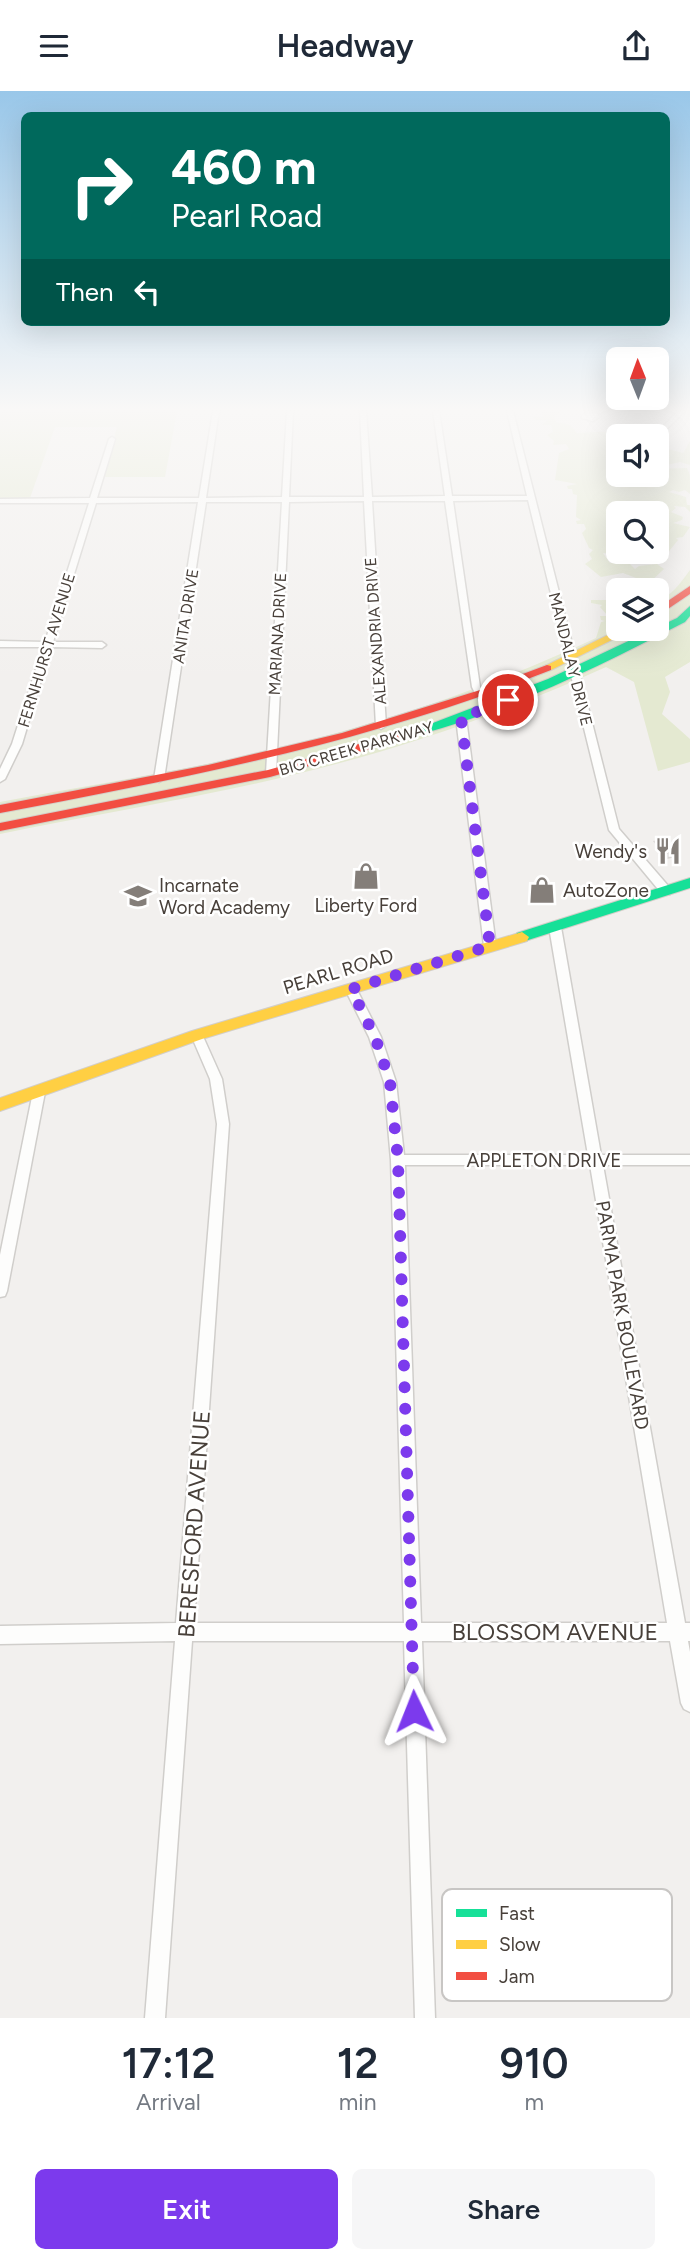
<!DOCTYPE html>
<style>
:root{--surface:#fff;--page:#f6f6f7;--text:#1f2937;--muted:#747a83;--accent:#7c3aed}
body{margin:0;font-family:Figtree,sans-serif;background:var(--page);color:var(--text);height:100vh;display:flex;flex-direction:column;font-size:26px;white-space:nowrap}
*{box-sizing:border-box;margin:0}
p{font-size:23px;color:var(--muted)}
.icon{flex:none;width:38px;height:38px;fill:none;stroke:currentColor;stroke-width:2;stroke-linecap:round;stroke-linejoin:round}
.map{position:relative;height:1927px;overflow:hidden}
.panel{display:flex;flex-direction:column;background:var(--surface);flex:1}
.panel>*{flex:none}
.top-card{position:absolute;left:21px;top:21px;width:649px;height:214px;border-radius:10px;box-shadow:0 7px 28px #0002;background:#00695c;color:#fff;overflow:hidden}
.needle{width:46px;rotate:359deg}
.fabs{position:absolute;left:606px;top:256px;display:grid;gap:14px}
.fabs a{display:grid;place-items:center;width:63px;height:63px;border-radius:10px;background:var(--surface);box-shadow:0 7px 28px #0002;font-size:35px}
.pin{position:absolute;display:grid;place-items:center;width:60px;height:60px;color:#fff;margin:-30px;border:4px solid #fff;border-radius:50%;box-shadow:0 2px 7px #0007}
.me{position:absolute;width:77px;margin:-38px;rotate:358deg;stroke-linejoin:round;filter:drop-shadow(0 0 5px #0008)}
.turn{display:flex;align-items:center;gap:24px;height:147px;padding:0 35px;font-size:32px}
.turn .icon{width:91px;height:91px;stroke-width:2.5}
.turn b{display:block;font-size:49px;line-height:60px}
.then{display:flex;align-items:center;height:66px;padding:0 35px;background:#0003;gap:14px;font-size:26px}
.eta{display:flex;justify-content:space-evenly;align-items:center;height:119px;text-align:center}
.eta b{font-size:42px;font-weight:600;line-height:49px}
.action{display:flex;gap:14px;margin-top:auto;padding:14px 35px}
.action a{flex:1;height:80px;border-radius:10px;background:var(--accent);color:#fff;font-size:28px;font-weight:600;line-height:80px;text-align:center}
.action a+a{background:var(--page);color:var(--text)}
header{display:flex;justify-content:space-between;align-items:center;height:91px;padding:0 35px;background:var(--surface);font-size:32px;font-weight:600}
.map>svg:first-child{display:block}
.green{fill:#e4e9d1;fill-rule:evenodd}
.building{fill:#dad7d5}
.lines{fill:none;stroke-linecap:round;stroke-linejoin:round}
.street-casing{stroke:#d0cecb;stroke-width:3}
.fast-casing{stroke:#d3cec8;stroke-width:2}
.slow-casing{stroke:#d3cec8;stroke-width:2}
.jam-casing{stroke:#d3cec8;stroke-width:2}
.street{fill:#fdfdfc;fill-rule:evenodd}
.fast{fill:#16e098;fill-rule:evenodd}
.slow{fill:#ffcf43;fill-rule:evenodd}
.jam{fill:#f24e42;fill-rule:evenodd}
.route{stroke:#7c3aed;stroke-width:12;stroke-dasharray:0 21.6}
.labels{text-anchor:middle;stroke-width:5;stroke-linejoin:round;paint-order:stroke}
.far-street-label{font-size:16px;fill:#48403a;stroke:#fff}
.poi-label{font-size:19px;fill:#48403a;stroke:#fff;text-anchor:start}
.street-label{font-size:19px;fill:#48403a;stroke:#fff}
.near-street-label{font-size:23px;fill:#48403a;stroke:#fff}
.key{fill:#fff;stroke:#c8c6c4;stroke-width:2}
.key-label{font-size:19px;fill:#48403a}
</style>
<header><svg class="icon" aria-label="menu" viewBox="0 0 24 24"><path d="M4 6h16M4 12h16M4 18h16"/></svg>Headway<svg class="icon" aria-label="share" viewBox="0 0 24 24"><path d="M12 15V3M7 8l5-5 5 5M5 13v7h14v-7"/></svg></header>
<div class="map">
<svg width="690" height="1927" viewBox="0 0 690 1927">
<rect width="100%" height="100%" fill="#f2f0ee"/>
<g class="green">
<polygon points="0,320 177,320 165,386 104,386 117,336 55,336 30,407 0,408"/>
<path d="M543 320H558L559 323 554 325 556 331 570 334 577 342 620 340V345H609L618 347V383H656V378L687 377 690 384V403L685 399 679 401 673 399 669 401 686 406 687 414H690V421L685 416 674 415 676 417 671 421 683 426 682 429 673 432 690 436 683 446 676 447 678 449 666 464 668 468 663 472 603 462 610 472 630 473 635 478 639 475 657 473 664 478 649 492 623 482 601 486 585 473 592 468 589 463 593 459 589 457 582 442 586 438 584 433H577L576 430 581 429 576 426 577 404 573 403 572 398H568L567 395 577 393 555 389 559 362 569 358 566 353 553 354 554 350 547 344 553 341 551 334H542L548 329H536L533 326 544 325 541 322ZM618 422H656V460H618Z"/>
<polygon points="690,350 690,374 680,371 667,374 656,369 656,355 683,362"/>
<path d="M690 479V571L665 586 670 601 662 623 690 648V671L658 680 634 591 606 576C513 618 416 653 317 678 212 705 106 721 0 743V711C78 696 157 684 235 667 360 640 480 601 596 547L601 531 605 530 601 529 600 525H608L600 516 602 514 591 512V509H614L618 512V537H656V509C671 507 681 491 690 479Z"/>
</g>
<polygon class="building" points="663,748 670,754 680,765 667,768 653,750"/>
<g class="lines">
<defs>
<g id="street">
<polygon points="213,320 219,320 206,407 282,406 287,320 293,320 289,406 364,406 360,320 366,320 372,406 445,405 433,320 439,320 452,405 527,405 507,320 513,320 619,738 670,797 671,800 670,803 662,803 609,739 528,409 453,410 480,596 485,604 480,607 477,606 472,596 445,410 372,410 386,635 381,638 376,635 364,410 289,411 276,682 271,685 266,682 282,411 206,411 164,688 159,691 154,688 198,411 96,412 53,551 102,551 106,554 102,557 51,556 22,653 5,688 0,691 0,678 12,653 43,556 0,556 0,550 45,551 89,412 0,412 0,408 90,407 109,348 112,346 115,348 97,407 199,407"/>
<polygon points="588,320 600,324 601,325 593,330 582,327 582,325"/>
<polygon points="678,320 685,320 656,348 656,345 654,345"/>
<polygon points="461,624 466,627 496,855 490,859 484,855 456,627"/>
<path d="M555 832 561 836 601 1064H690V1074H603L685 1532H690V1550H688L690 1561V1621L684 1618 681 1612 670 1550H422L435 1927H415L404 1550H192L165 1927H145L175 1550 0 1553V1535L176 1532 217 1033 210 988 191 944 193 941H201L222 988 229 1033 194 1532H404L391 1069 384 991 369 946 345 898 347 895H355L381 946 396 991 404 1064H588L549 836ZM405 1074H590L667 1532H421Z"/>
<polygon points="39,996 43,997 45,1001 7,1200 5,1205 0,1206 0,1164 33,1001 35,997"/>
</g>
<g id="fast">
<path d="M690 515V525L685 531C600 575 511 619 418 644L412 640 548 588 677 527Z"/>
<polygon points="690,787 690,797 522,851 515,846 517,842"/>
</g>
<g id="slow">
<polygon points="622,537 636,537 551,579 541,577"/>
<polygon points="522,841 529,846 527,850 202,948 0,1020 0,1007 192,940"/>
</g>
<g id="jam">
<polygon points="690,495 690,503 656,526 656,518"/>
<path d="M547 574 551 575V579C369 651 191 686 0 722V714L208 674 342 642 477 600Z"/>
<polygon points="418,636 424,640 422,643 270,686 0,740 0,732 268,679"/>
</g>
</defs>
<use href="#street" class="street-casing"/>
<use href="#fast" class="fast-casing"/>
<use href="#slow" class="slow-casing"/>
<use href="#jam" class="jam-casing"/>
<use href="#street" class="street"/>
<use href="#fast" class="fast"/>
<use href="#slow" class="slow"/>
<use href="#jam" class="jam"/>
</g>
<linearGradient id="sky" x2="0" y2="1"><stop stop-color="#99c7e9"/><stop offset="0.54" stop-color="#f9f8f7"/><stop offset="1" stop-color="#f9f8f7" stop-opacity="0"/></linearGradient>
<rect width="690" height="590" fill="url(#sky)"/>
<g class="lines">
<polyline class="route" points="414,1620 398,1069 390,991 375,946 351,898 490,855 461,627 508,609"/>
</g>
<defs>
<symbol id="restaurant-bare" viewBox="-9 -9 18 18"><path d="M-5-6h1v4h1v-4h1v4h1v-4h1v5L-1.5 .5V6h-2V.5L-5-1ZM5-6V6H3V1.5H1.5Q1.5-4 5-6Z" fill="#847e79" stroke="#fff" stroke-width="2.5" paint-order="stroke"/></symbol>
<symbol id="shop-bare" viewBox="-9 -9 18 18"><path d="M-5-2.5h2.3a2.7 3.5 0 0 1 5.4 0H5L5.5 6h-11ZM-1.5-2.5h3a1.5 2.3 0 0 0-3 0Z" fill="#847e79" stroke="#fff" stroke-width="2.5" paint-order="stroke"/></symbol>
<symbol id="school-bare" viewBox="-9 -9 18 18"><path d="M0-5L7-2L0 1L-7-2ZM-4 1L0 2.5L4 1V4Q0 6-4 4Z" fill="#847e79" stroke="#fff" stroke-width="2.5" paint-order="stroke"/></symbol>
</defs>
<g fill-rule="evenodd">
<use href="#restaurant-bare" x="649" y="741" width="38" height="38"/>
<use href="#shop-bare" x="347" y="766" width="38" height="38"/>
<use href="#shop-bare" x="523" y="780" width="38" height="38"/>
<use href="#school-bare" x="119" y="786" width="38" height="38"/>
</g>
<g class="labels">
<g class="far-street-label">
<text transform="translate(185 525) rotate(-81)" y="6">ANITA DRIVE</text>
<text transform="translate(375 540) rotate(-94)" y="6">ALEXANDRIA DRIVE</text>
<text transform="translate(277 543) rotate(-87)" y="6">MARIANA DRIVE</text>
<text transform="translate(46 559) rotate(-73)" y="6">FERNHURST AVENUE</text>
<text transform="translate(571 568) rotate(76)" y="6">MANDALAY DRIVE</text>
<text transform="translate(356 657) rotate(-16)" y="6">BIG CREEK PARKWAY</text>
</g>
<g class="poi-label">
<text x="647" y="767" text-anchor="end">Wendy's</text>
<text x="159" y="801">Incarnate<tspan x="159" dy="22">Word Academy</tspan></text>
<text x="563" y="806">AutoZone</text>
<text x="366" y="821" text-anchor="middle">Liberty Ford</text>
</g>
<g class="street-label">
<text transform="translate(338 880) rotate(-17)" y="7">PEARL ROAD</text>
<text x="544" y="1076">APPLETON DRIVE</text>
<text transform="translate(623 1224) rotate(80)" y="7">PARMA PARK BOULEVARD</text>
</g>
<g class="near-street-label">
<text transform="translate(194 1433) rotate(-86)" y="8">BERESFORD AVENUE</text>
<text x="555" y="1549">BLOSSOM AVENUE</text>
</g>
</g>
<rect x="442" y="1798" width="230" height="112" rx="10" class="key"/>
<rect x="456" y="1818" width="31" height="8" fill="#16e098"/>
<rect x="456" y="1849" width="31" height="9" fill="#ffcf43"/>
<rect x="456" y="1881" width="31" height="8" fill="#f24e42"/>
<g class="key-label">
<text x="499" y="1829">Fast</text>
<text x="499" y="1860">Slow</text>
<text x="499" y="1892">Jam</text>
</g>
</svg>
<div class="fabs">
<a><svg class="needle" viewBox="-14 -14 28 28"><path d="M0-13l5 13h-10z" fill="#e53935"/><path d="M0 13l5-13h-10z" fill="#747a83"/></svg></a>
<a><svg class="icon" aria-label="sound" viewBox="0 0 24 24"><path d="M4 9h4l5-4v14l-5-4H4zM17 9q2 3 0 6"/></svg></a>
<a><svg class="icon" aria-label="search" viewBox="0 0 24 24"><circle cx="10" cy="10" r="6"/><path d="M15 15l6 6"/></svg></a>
<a><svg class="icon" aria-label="layers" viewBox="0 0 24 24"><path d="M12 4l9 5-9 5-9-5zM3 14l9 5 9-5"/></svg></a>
</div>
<div class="pin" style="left:508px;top:609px;background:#d93025"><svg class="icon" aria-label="arrive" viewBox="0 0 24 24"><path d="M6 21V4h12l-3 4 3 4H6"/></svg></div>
<svg class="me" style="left:414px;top:1620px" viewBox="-20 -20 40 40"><path d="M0-17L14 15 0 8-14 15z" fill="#7c3aed" stroke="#fff" stroke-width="4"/></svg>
<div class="top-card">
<div class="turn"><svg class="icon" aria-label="right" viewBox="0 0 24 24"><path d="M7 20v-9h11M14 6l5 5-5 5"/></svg><div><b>460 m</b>Pearl Road</div></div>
<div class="then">Then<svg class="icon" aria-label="left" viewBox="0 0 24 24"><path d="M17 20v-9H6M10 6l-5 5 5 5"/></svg></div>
</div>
</div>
<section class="panel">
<div class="eta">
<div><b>17:12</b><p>Arrival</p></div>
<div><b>12</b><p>min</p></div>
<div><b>910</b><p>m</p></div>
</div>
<div class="action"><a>Exit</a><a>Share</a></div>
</section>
